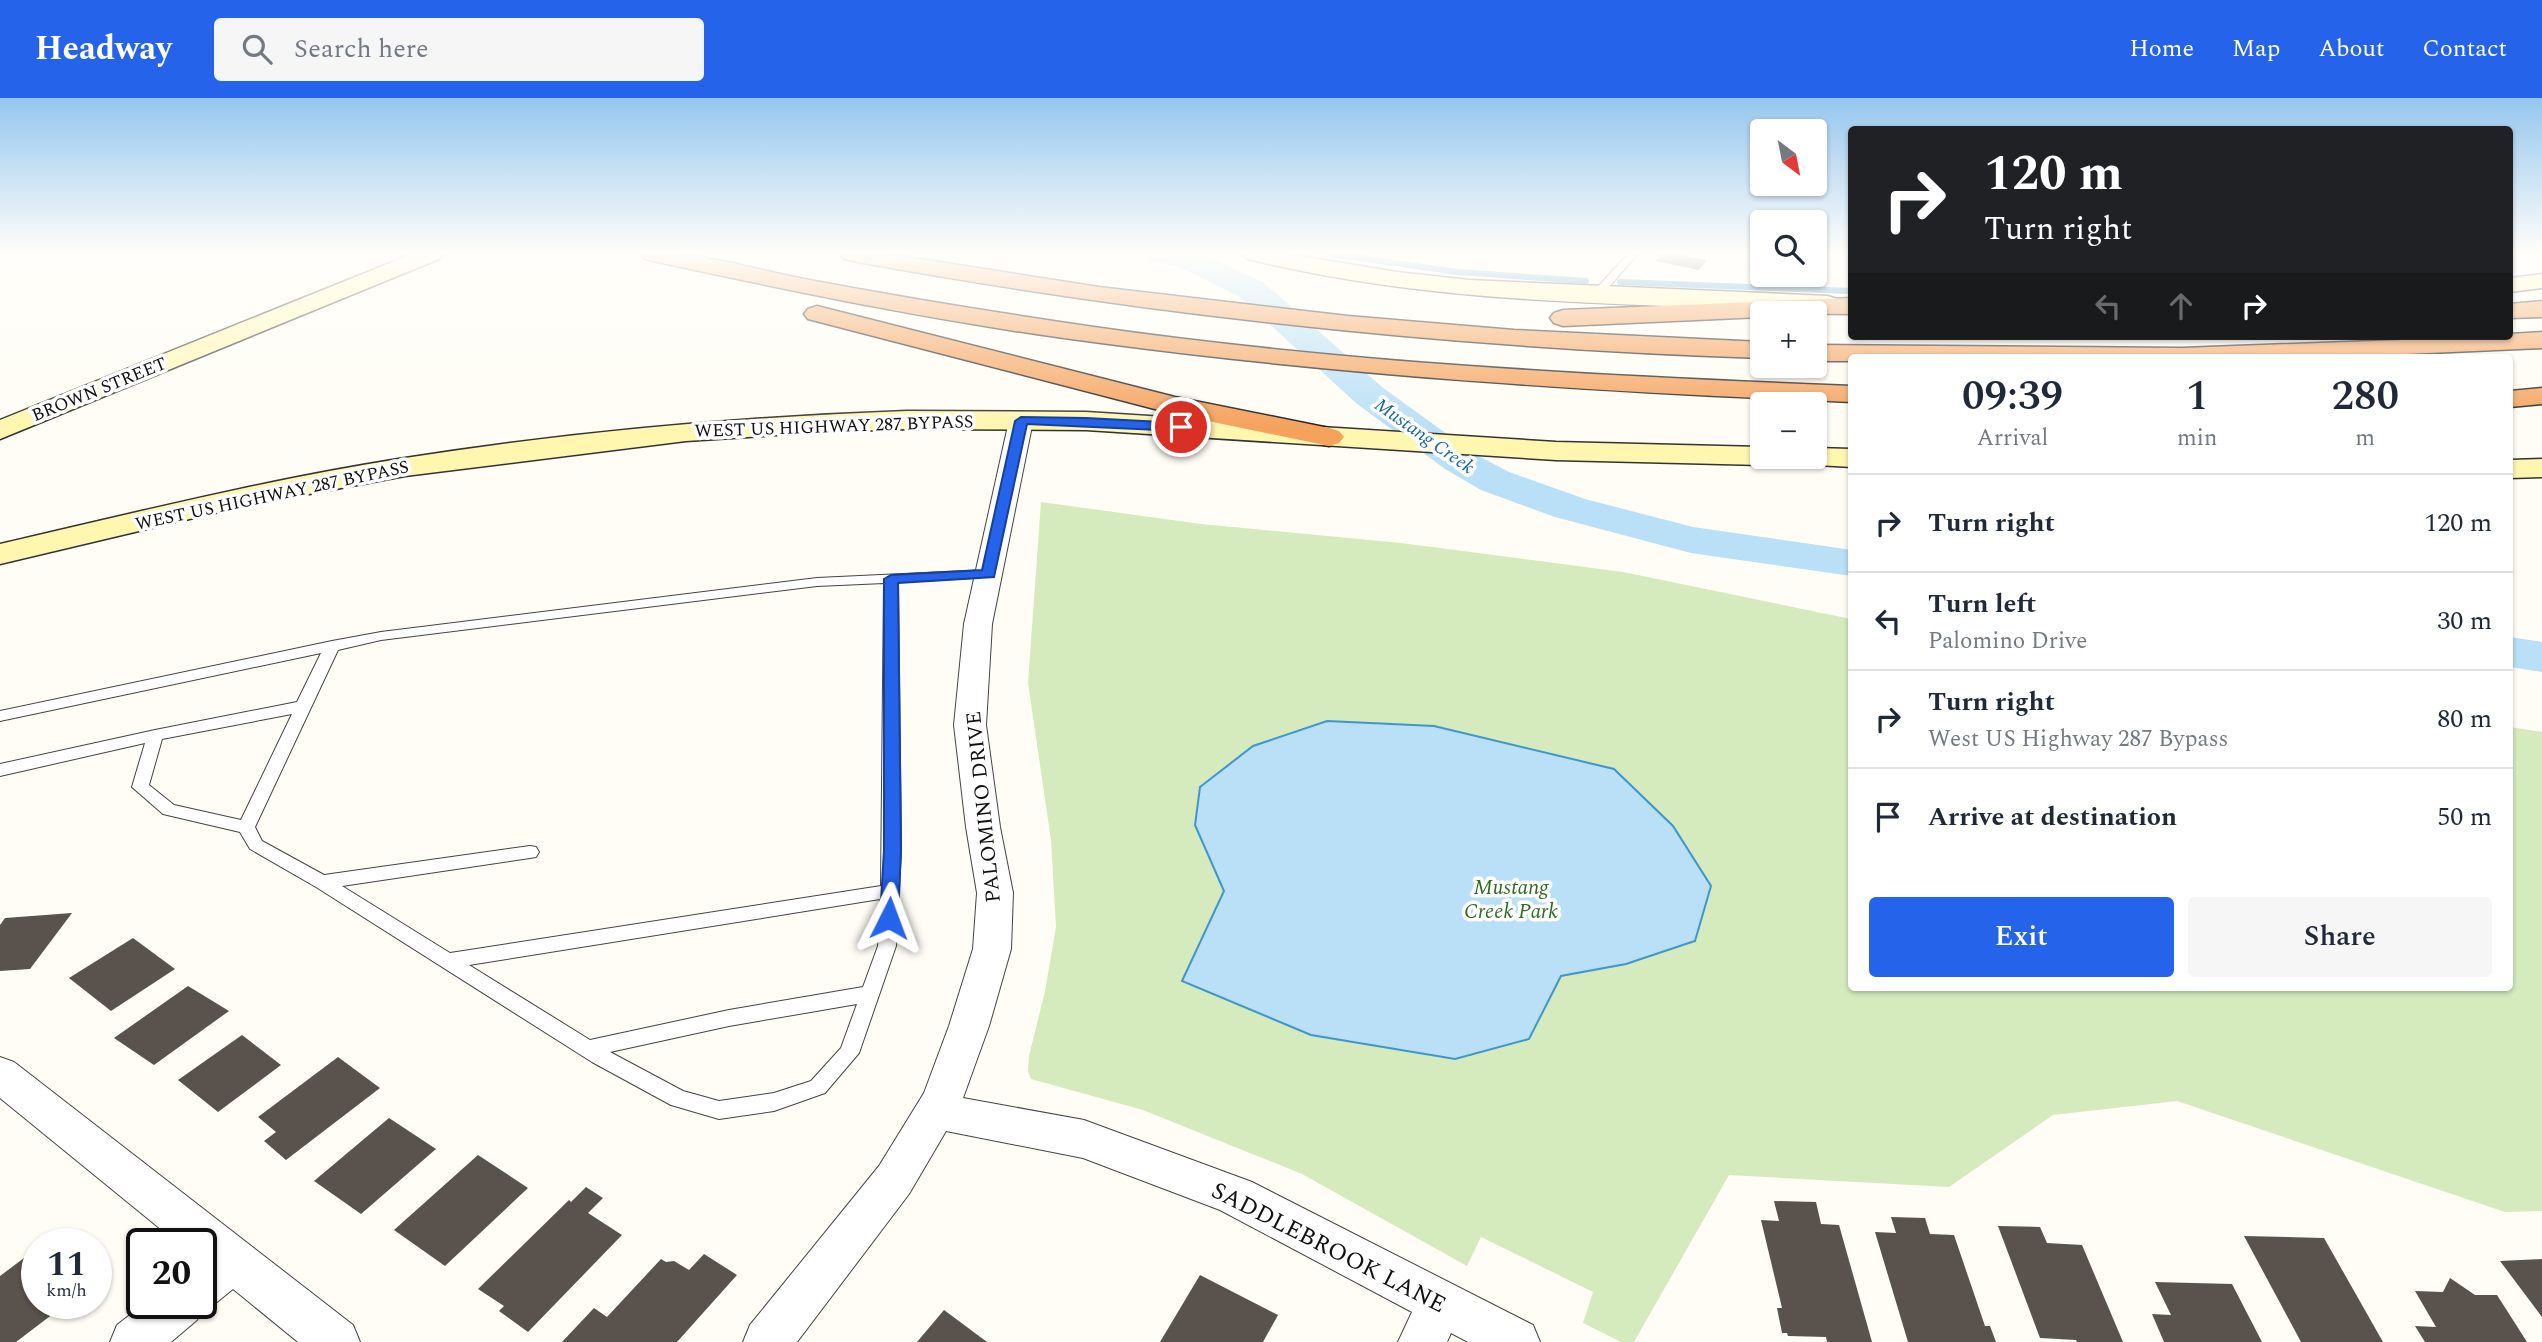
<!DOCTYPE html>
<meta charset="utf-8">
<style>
:root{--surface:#fff;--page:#f6f6f7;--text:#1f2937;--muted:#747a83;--line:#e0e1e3;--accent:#2563eb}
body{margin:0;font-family:Spectral,serif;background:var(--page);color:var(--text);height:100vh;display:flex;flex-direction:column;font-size:26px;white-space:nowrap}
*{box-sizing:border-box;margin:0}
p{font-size:23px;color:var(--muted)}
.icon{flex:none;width:38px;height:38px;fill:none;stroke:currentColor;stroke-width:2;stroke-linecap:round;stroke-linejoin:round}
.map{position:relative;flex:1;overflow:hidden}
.details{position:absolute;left:1848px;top:256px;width:665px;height:637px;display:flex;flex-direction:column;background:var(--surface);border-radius:7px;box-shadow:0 2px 5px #0004}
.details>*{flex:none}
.top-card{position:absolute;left:1848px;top:28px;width:665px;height:214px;border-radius:7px;box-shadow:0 2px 5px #0004;background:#202124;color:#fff;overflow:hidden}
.needle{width:46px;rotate:148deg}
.buttons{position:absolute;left:1750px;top:21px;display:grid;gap:14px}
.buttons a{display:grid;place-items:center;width:77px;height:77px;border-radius:7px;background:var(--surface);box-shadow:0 2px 5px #0004;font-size:35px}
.speed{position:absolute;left:21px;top:1130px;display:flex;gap:14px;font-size:35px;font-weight:700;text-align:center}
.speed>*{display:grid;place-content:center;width:91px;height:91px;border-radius:50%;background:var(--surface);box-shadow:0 2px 5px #0004;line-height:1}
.speed small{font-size:18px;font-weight:400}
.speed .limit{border:4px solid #111;border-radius:10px;background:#fff;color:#111}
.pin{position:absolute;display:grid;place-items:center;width:60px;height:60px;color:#fff;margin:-30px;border:4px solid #fff;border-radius:50%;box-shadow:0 2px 7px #0007}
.me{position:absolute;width:77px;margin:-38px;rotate:3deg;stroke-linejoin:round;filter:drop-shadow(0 0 5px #0008)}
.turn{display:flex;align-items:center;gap:24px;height:147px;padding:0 21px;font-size:32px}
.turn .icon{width:91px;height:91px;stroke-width:2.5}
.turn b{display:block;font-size:49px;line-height:60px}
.lanes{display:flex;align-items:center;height:66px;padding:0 21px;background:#0003;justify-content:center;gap:35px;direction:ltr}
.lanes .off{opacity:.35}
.eta{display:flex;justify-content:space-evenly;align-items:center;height:119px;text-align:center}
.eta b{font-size:42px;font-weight:600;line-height:49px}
.primary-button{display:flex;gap:14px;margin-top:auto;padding:14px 21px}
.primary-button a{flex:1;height:80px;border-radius:7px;background:var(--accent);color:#fff;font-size:28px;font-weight:600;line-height:80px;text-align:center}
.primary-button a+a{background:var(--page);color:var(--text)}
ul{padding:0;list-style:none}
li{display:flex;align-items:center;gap:21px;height:98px;padding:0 21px;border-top:2px solid var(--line)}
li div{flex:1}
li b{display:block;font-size:26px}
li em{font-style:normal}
header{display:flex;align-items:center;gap:42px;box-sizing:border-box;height:98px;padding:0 35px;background:var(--accent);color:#fff}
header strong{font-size:33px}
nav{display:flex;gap:38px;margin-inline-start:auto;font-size:24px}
.search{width:490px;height:63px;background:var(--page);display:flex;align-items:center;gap:18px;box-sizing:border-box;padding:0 24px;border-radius:7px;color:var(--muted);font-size:26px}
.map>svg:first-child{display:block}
.green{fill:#d5ebbd}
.water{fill:#b9e0f7;stroke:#3f96cf;stroke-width:2}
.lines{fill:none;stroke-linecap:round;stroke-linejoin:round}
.stream{stroke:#3f96cf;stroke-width:6}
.river{fill:#b9e0f7;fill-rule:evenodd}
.building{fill:#5a524d}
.lane-casing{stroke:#444;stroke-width:2}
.street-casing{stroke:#444;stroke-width:2}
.secondary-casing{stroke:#333;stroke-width:3}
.highway-casing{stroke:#222;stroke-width:3}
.lane{fill:#fff;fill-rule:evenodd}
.street{fill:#fff;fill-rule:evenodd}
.secondary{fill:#fff6b0;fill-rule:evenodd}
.highway{fill:#f5a25d;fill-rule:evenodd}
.route{fill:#2563eb;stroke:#184099;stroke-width:2}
.labels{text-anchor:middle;stroke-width:7;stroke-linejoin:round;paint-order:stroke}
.far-street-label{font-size:18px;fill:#111;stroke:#fff}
.far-water-label{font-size:19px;font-style:italic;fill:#1768a6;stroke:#fff}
.street-label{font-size:21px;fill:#111;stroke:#fff}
.park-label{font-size:21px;font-style:italic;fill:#2f6b1f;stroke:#fff}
.near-street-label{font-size:24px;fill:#111;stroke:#fff}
</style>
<header>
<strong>Headway</strong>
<div class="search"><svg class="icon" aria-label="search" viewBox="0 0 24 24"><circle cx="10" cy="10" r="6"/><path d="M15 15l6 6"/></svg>Search here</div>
<nav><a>Home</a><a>Map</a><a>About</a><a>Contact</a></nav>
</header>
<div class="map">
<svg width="2542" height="1244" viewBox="0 0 2542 1244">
<rect width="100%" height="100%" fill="#fffdf5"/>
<polygon class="green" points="1041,404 1201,426 1401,445 1623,474 1851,521 1852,889 2510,889 2510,629 2542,634 2542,1113 2505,1114 2177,1003 2053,1017 1949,1089 1729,1077 1634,1244 1621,1244 1583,1225 1593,1194 1481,1139 1467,1168 1302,1076 1143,1012 1031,981 1028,973 1029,958 1045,893 1056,829 1051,742 1028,585"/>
<polygon class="water" points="1327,623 1434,628 1614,671 1673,728 1711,788 1695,843 1626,866 1561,878 1529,941 1455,961 1311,937 1182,883 1224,793 1195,727 1200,689 1253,648"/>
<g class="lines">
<g class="stream">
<polyline points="1332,156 1458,174 1586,183"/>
<polyline points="1620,184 1852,193"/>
</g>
<g class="river">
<polygon points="1144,156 1201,156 1264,185 1382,289 1473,355 1509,374 1585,401 1693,429 1852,452 1852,478 1691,455 1555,419 1481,392 1445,371 1356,305 1240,199 1178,168 1149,163"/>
<polygon points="2510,539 2542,544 2542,574 2510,569"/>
</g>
</g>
<g class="building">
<polygon points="1662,156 1675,156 1707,162 1699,172 1655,163"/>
<polygon points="72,815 30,871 0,873 0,827 5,820"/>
<polygon points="133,840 175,871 111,913 69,880"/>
<polygon points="188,888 229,913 154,967 114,940"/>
<polygon points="242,937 281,967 218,1014 178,982"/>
<polygon points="338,959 380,990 286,1062 264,1043 276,1034 258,1019"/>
<polygon points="389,1020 436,1051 361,1116 314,1083"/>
<polygon points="478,1057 528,1090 445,1168 394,1132"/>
<polygon points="586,1089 603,1100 588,1115 622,1137 528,1234 499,1213 504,1208 478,1191 569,1102 571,1104"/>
<polygon points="1774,1103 1816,1104 1821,1126 1839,1127 1872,1244 1827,1244 1826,1239 1788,1238 1787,1235 1782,1235 1777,1210 1782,1210 1761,1122 1779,1123"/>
<polygon points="1891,1119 1925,1120 1930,1136 1954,1137 1985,1228 1990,1228 1996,1244 1908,1244 1875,1134 1896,1135"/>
<polygon points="1998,1128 2040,1129 2047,1145 2082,1147 2123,1244 2077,1244 2076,1242 2040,1240"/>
<polygon points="2244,1138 2324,1140 2383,1244 2301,1244"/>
<polygon points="704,1156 737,1177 677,1244 562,1244 594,1210 607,1219 661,1161 666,1164 674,1163 689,1172"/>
<polygon points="28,1157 37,1166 37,1206 66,1206 16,1244 0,1244 0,1178"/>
<polygon points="2542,1161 2542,1219 2500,1163"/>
<polygon points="1200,1177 1278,1217 1263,1244 1160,1244"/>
<polygon points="2450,1180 2475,1197 2497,1197 2527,1244 2425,1244 2415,1228 2436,1229 2415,1193 2443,1194"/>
<polygon points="2155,1184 2232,1186 2262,1244 2164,1244 2152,1216 2171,1217"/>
<polygon points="944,1212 987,1244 917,1244"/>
</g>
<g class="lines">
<defs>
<g id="lane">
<polygon points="1628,156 1638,156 1602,197 1594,197 1594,193"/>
<path d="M988 472 993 473 995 476 993 479 898 484 901 752 896 848 859 955 825 995 774 1013 719 1021 671 1007 592 964 316 789 250 751 240 734 163 716 132 689 145 645 0 678V666L155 632 297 604 321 555 0 623V613L332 543 381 534 817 480ZM884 485 881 788 450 855 342 788 530 760 536 759 539 754 536 749 530 748 324 777 262 743 255 729 338 552 381 542 817 488ZM292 616 241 722 174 707 149 687 162 641ZM880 801 878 848 863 889 729 912 590 942 469 867ZM857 906 841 950 811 983 774 995 719 1003 683 993 610 954 729 928Z"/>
</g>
<g id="street">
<polygon points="1021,316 1029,318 1033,323 992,526 986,627 1000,729 1013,795 1011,851 989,928 963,1000 1084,1022 1252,1084 1533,1227 1540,1244 1468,1244 1451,1235 1447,1244 1398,1244 1412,1214 1220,1112 1083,1060 946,1033 909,1096 797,1244 743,1244 750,1227 879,1068 924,995 949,928 973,851 977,795 966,729 954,627 964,526 1009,323 1013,318"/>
<polygon points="0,959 14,964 353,1227 360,1244 298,1244 233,1191 217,1204 202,1210 197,1222 171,1244 110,1244 117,1227 144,1206 201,1206 201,1146 179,1146 0,1000"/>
</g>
<g id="secondary">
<polygon points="412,156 443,156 439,161 0,341 0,322"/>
<path d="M1244 156H1288L1397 174 1469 182 1828 198 1837 201 1841 206 1837 211 1828 214C1634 205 1437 208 1248 161Z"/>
<polygon points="2542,176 2542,190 2510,194 2510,180"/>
<path d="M907 313 1086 314 1556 344 1762 349V359H1776L1773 364 1762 367 1556 362 1086 332 907 331 825 334 686 343 405 378 240 409 0 466V446C134 415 269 381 405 360 571 334 739 319 907 313Z"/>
<polygon points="1815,350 1852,351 1852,369 1781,365 1777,359 1815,359"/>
<polygon points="2542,361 2542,379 2510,380 2510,362"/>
</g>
<g id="highway">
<path d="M641 156C696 151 750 171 804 181 900 199 997 215 1094 229 1345 265 1599 278 1852 288V304C1600 294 1350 278 1101 245 950 226 801 195 653 163L645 161Z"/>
<path d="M840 156H889L1099 189 1348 218 1514 232 1762 244V260C1456 250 1153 218 852 163L844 161Z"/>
<polygon points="1852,200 1852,216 1762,215 1762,219 1563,228 1554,225 1550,220 1554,215 1563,212"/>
<polygon points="2542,203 2542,219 2510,220 2510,206"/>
<polygon points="817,208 1175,299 1329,330 1339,333 1344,339 1339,345 1329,348 1174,316 808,221 804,216 808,211"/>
<polygon points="2542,234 2542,250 2339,259 1852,259 1852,263 1815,263 1815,247 2182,250 2510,238 2510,236"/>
<polygon points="2542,290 2542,306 2510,309 2510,293"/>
</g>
</defs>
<use href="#lane" class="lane-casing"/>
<use href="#street" class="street-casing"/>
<use href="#secondary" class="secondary-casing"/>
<use href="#highway" class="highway-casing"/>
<use href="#lane" class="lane"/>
<use href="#street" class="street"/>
<use href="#secondary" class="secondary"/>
<use href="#highway" class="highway"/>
</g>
<linearGradient id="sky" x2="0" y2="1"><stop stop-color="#95c6ee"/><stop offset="0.47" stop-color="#fffefa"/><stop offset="1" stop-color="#fffefa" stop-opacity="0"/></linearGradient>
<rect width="2542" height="330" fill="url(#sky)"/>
<polygon class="route" points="1021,319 1086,320 1181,325 1187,329 1181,333 1027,326 994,479 898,485 901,752 898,820 895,825 882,825 880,820 884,752 884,481 891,477 982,472 1015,323"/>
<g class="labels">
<g class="far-street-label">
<text transform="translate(99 291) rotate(-22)" y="6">BROWN STREET</text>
<text transform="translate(834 328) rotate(-2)" y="6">WEST US HIGHWAY 287 BYPASS</text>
<text transform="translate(272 397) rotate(-12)" y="6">WEST US HIGHWAY 287 BYPASS</text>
</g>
<g class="far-water-label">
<text transform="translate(1425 337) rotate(35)" y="7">Mustang Creek</text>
</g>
<g class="street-label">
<text transform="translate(983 709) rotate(-96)" y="7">PALOMINO DRIVE</text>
</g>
<g class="park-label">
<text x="1511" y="796">Mustang<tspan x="1511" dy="24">Creek Park</tspan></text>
</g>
<g class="near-street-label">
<text transform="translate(1329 1149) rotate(27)" y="8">SADDLEBROOK LANE</text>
</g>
</g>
</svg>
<div class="buttons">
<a><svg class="needle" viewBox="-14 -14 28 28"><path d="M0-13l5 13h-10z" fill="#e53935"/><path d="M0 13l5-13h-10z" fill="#747a83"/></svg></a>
<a><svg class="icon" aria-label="search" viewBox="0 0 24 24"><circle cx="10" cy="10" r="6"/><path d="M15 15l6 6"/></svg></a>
<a>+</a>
<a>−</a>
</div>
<div class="speed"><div>11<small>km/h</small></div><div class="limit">20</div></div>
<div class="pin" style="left:1181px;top:329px;background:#d93025"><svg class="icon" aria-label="arrive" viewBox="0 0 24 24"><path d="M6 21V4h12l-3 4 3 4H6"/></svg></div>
<svg class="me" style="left:889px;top:820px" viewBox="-20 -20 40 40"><path d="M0-17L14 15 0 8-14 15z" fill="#2563eb" stroke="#fff" stroke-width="4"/></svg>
<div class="top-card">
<div class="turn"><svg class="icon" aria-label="right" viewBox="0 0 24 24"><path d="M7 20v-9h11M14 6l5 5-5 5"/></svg><div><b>120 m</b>Turn right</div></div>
<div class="lanes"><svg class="icon off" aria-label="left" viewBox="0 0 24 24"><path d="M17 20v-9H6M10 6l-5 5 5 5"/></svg><svg class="icon off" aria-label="ahead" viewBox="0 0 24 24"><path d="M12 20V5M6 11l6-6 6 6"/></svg><svg class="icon" aria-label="right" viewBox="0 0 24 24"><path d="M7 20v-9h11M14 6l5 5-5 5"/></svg></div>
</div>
<section class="details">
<div class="eta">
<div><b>09:39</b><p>Arrival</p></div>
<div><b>1</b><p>min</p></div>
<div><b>280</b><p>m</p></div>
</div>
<ul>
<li><svg class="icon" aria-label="right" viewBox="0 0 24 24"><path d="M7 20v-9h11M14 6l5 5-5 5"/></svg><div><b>Turn right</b></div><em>120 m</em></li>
<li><svg class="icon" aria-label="left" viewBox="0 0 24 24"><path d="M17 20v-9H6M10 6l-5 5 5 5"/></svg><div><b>Turn left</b><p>Palomino Drive</p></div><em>30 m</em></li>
<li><svg class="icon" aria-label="right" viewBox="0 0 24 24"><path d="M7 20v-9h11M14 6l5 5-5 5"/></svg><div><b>Turn right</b><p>West US Highway 287 Bypass</p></div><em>80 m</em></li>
<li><svg class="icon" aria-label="arrive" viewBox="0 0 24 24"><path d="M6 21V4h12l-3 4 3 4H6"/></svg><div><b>Arrive at destination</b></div><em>50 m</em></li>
</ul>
<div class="primary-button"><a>Exit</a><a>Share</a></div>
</section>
</div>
